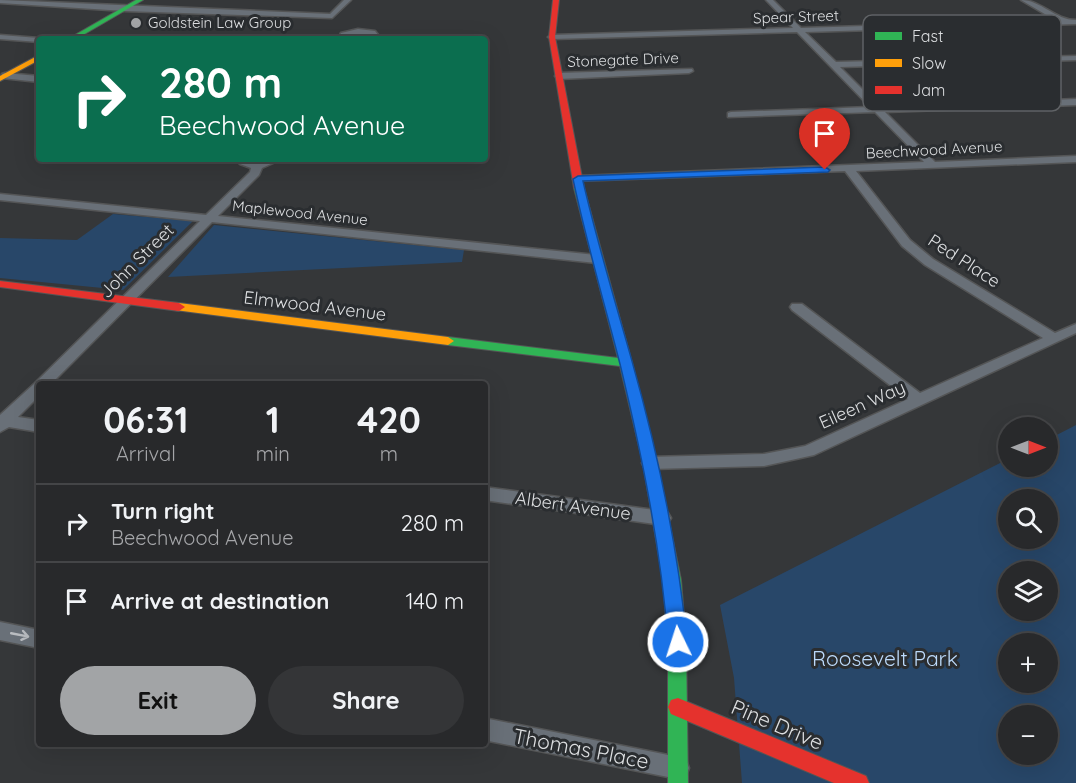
<!DOCTYPE html>
<meta charset="utf-8">
<style>
:root{--surface:#28292b;--page:#343537;--text:#f1f3f6;--muted:#a5a6a9;--line:#444547;--accent:#a2a4a6}
body{margin:0;font-family:Quicksand,sans-serif;background:var(--page);color:var(--text);height:100vh;display:flex;flex-direction:column;font-size:22px;white-space:nowrap}
*{box-sizing:border-box;margin:0}
p{font-size:20px;color:var(--muted)}
.icon{flex:none;width:33px;height:33px;fill:none;stroke:currentColor;stroke-width:2;stroke-linecap:round;stroke-linejoin:round}
.map{position:relative;flex:1;overflow:hidden}
.drawer{position:absolute;left:36px;top:381px;width:452px;height:366px;display:flex;flex-direction:column;background:var(--surface);border-radius:6px;box-shadow:0 6px 24px #0002,0 0 0 2px var(--line)}
.drawer>*{flex:none}
.top-card{position:absolute;left:36px;top:36px;width:452px;height:126px;border-radius:6px;box-shadow:0 6px 24px #0002,0 0 0 2px var(--line);background:#0b6e4f;color:#fff;overflow:hidden}
.needle{width:39px;rotate:90deg}
.fabs{position:absolute;left:998px;top:417px;display:grid;gap:12px}
.fabs a{display:grid;place-items:center;width:60px;height:60px;border-radius:50%;background:var(--surface);box-shadow:0 6px 24px #0002,0 0 0 2px var(--line);font-size:30px}
.pin{position:absolute;display:grid;place-items:center;width:51px;height:51px;color:#fff;margin:-62px -26px;border-radius:50% 50% 50% 0;rotate:-45deg;box-shadow:0 0 6px #0007}
.pin .icon{rotate:45deg}
.me{position:absolute;width:66px;margin:-33px;rotate:356deg;stroke-linejoin:round;filter:drop-shadow(0 0 4px #0008)}
.turn{display:flex;align-items:center;gap:21px;height:126px;padding:0 24px;font-size:27px}
.turn .icon{width:78px;height:78px;stroke-width:2.5}
.turn b{display:block;font-size:42px;line-height:51px}
.eta{display:flex;justify-content:space-evenly;align-items:center;height:102px;text-align:center}
.eta b{font-size:36px;font-weight:700;line-height:42px}
.primary-button{display:flex;gap:12px;margin-top:auto;padding:12px 24px}
.primary-button a{flex:1;height:69px;border-radius:36px;background:var(--accent);color:#111;font-size:24px;font-weight:700;line-height:69px;text-align:center}
.primary-button a+a{background:var(--page);color:var(--text)}
ul{padding:0;list-style:none}
li{display:flex;align-items:center;gap:18px;height:78px;padding:0 24px;border-top:2px solid var(--line)}
li div{flex:1}
li b{display:block;font-size:22px}
li em{font-style:normal}
.map>svg:first-child{display:block}
.green{fill:#284769;fill-rule:evenodd}
.lines{fill:none;stroke-linecap:round;stroke-linejoin:round}
.street-casing{stroke:#545556;stroke-width:3}
.fast-casing{stroke:#545556;stroke-width:2}
.slow-casing{stroke:#545556;stroke-width:2}
.jam-casing{stroke:#545556;stroke-width:2}
.street{fill:#697078;fill-rule:evenodd}
.fast{fill:#30b455;fill-rule:evenodd}
.slow{fill:#ff9f0a;fill-rule:evenodd}
.jam{fill:#e5322d;fill-rule:evenodd}
.oneway{stroke:#babdc1}
.route{fill:#1a73e8;stroke:#114b97;stroke-width:1.5}
.poi-dot{fill:#a2a4a6;stroke:#2a2d30;stroke-width:2}
.labels{text-anchor:middle;stroke-width:6;stroke-linejoin:round;paint-order:stroke}
.far-street-label{font-size:15px;fill:#dcdee0;stroke:#2a2d30}
.far-poi-label{font-size:15px;fill:#dcdee0;stroke:#2a2d30;text-anchor:start}
.street-label{font-size:18px;fill:#dcdee0;stroke:#2a2d30}
.near-park-label{font-size:21px;fill:#bcdafb;stroke:#2a2d30}
.near-street-label{font-size:21px;fill:#dcdee0;stroke:#2a2d30}
.key{fill:#2a2d30;stroke:#5f6265;stroke-width:1.5}
.key-label{font-size:16px;fill:#dcdee0}
</style>
<div class="map">
<svg width="1076" height="783" viewBox="0 0 1076 783">
<rect width="100%" height="100%" fill="#353739"/>
<g class="green">
<polygon points="113,214 193,221 123,290 0,278 0,238 77,240"/>
<polygon points="214,225 464,250 462,262 168,277"/>
<path d="M1076 425V783H742L734 678 720 605 1008 459V466H1047V440ZM1008 500H1047V538H1008ZM1008 572H1047V610H1008ZM1008 644H1047V682H1008ZM1008 716H1047V754H1008Z"/>
</g>
<g class="lines">
<defs>
<g id="street">
<polygon points="0,0 330,14 344,0 351,0 332,18 125,11 0,3"/>
<path d="M766 0H773L801 28 1055 20 1021 0C1041 0 1055 20 1076 20V24L805 32 836 62 1076 56V60L840 67 880 107 1076 99V105L885 112 935 162 1076 156V162L856 171 910 240 933 259 1055 333 1076 324V333L814 455 764 466 650 469 644 467 642 463 644 459 650 457 764 454 805 446 908 399 792 310 790 307 792 304H802L920 393 1043 338 925 265 902 246 845 171 574 181 573 179 578 176 924 162 875 112 728 117V113L731 112 870 107 797 32 552 39 548 37 552 35 793 28Z"/>
<path d="M358 29 375 31 379 36 376 39H368L370 35C357 33 349 39 338 39L341 33Z"/>
<polygon points="0,35 39,38 42,39 39,39 39,42 0,39"/>
<polygon points="692,69 693,71 689,73 559,79 555,76 559,73"/>
<polygon points="5,73 39,76 39,82 2,78 2,74"/>
<polygon points="235,159 258,162 282,159 262,168 259,175 218,216 596,255 602,259 596,263 212,222 51,384 39,384 39,396 18,417 39,420 39,432 9,427 0,432 0,415 35,383 200,221 0,200 0,194 206,215 250,172 251,168 240,164"/>
<polygon points="484,487 662,511 668,513 671,518 668,523 662,525 484,500"/>
<polygon points="0,622 39,630 39,648 0,640"/>
<polygon points="484,718 678,757 686,760 689,768 686,776 678,779 484,740"/>
</g>
<g id="fast">
<polygon points="136,0 143,0 76,39 68,39"/>
<polygon points="579,185 584,188 632,363 657,463 681,580 686,642 688,783 668,783 668,642 663,580 643,463 620,366 448,345 442,341 448,337 618,358 574,188"/>
</g>
<g id="slow">
<polygon points="39,55 39,60 0,81 0,76"/>
<polygon points="179,303 448,337 454,341 448,345 175,310 173,307"/>
</g>
<g id="jam">
<polygon points="553,0 559,0 555,37 584,188 579,191 574,188 549,37"/>
<polygon points="0,281 179,303 185,307 179,311 0,287"/>
<polygon points="678,698 866,776 869,783 834,783 671,714 668,707 671,700"/>
</g>
</defs>
<use href="#street" class="street-casing"/>
<use href="#fast" class="fast-casing"/>
<use href="#slow" class="slow-casing"/>
<use href="#jam" class="jam-casing"/>
<use href="#street" class="street"/>
<use href="#fast" class="fast"/>
<use href="#slow" class="slow"/>
<use href="#jam" class="jam"/>
</g>
<defs><path id="oneway-shaft" d="M-6 0H5M1.5-3L5.5 0L1.5 3" fill="none" stroke-width="1.6" stroke-linecap="round" stroke-linejoin="round" transform="scale(1.5)"/></defs>
<use class="oneway" href="#oneway-shaft" transform="translate(20 635) rotate(11)"/>
<path class="route" d="M825 167 830 170 828 172 583 181C597 242 615 301 632 361 658 453 678 547 687 642L684 648 678 650 671 648 668 642C661 548 642 456 620 364 604 302 586 241 573 179L578 176Z"/>
<circle class="poi-dot" cx="136" cy="23" r="6"/>
<g class="labels">
<g class="far-street-label">
<text transform="translate(796 17) rotate(-2)" y="5">Spear Street</text>
<text transform="translate(623 60) rotate(-2)" y="5">Stonegate Drive</text>
<text transform="translate(934 150) rotate(-3)" y="5">Beechwood Avenue</text>
<text transform="translate(300 213) rotate(6)" y="5">Maplewood Avenue</text>
</g>
<g class="far-poi-label">
<text x="148" y="28">Goldstein Law Group</text>
</g>
<g class="street-label">
<text transform="translate(137 261) rotate(-45)" y="6">John Street</text>
<text transform="translate(964 261) rotate(33)" y="6">Ped Place</text>
<text transform="translate(315 306) rotate(7)" y="6">Elmwood Avenue</text>
<text transform="translate(862 405) rotate(-24)" y="6">Eileen Way</text>
<text transform="translate(573 506) rotate(8)" y="6">Albert Avenue</text>
</g>
<g class="near-park-label">
<text x="885" y="666">Roosevelt Park</text>
</g>
<g class="near-street-label">
<text transform="translate(777 725) rotate(23)" y="7">Pine Drive</text>
<text transform="translate(581 749) rotate(11)" y="7">Thomas Place</text>
</g>
</g>
<rect x="863" y="15" width="198" height="96" rx="9" class="key"/>
<rect x="875" y="32" width="27" height="8" fill="#30b455"/>
<rect x="875" y="59" width="27" height="8" fill="#ff9f0a"/>
<rect x="875" y="86" width="27" height="8" fill="#e5322d"/>
<g class="key-label">
<text x="912" y="42">Fast</text>
<text x="912" y="69">Slow</text>
<text x="912" y="96">Jam</text>
</g>
</svg>
<div class="fabs">
<a><svg class="needle" viewBox="-14 -14 28 28"><path d="M0-13l5 13h-10z" fill="#e53935"/><path d="M0 13l5-13h-10z" fill="#a5a6a9"/></svg></a>
<a><svg class="icon" aria-label="search" viewBox="0 0 24 24"><circle cx="10" cy="10" r="6"/><path d="M15 15l6 6"/></svg></a>
<a><svg class="icon" aria-label="layers" viewBox="0 0 24 24"><path d="M12 4l9 5-9 5-9-5zM3 14l9 5 9-5"/></svg></a>
<a>+</a>
<a>−</a>
</div>
<div class="pin" style="left:825px;top:170px;background:#d93025"><svg class="icon" aria-label="arrive" viewBox="0 0 24 24"><path d="M6 21V4h12l-3 4 3 4H6"/></svg></div>
<svg class="me" style="left:678px;top:642px" viewBox="-20 -20 40 40"><circle r="17" fill="#1a73e8" stroke="#fff" stroke-width="3"/><path d="M0-11L8 9 0 5-8 9z" fill="#fff"/></svg>
<div class="top-card">
<div class="turn"><svg class="icon" aria-label="right" viewBox="0 0 24 24"><path d="M7 20v-9h11M14 6l5 5-5 5"/></svg><div><b>280 m</b>Beechwood Avenue</div></div>
</div>
<section class="drawer">
<div class="eta">
<div><b>06:31</b><p>Arrival</p></div>
<div><b>1</b><p>min</p></div>
<div><b>420</b><p>m</p></div>
</div>
<ul>
<li><svg class="icon" aria-label="right" viewBox="0 0 24 24"><path d="M7 20v-9h11M14 6l5 5-5 5"/></svg><div><b>Turn right</b><p>Beechwood Avenue</p></div><em>280 m</em></li>
<li><svg class="icon" aria-label="arrive" viewBox="0 0 24 24"><path d="M6 21V4h12l-3 4 3 4H6"/></svg><div><b>Arrive at destination</b></div><em>140 m</em></li>
</ul>
<div class="primary-button"><a>Exit</a><a>Share</a></div>
</section>
</div>
